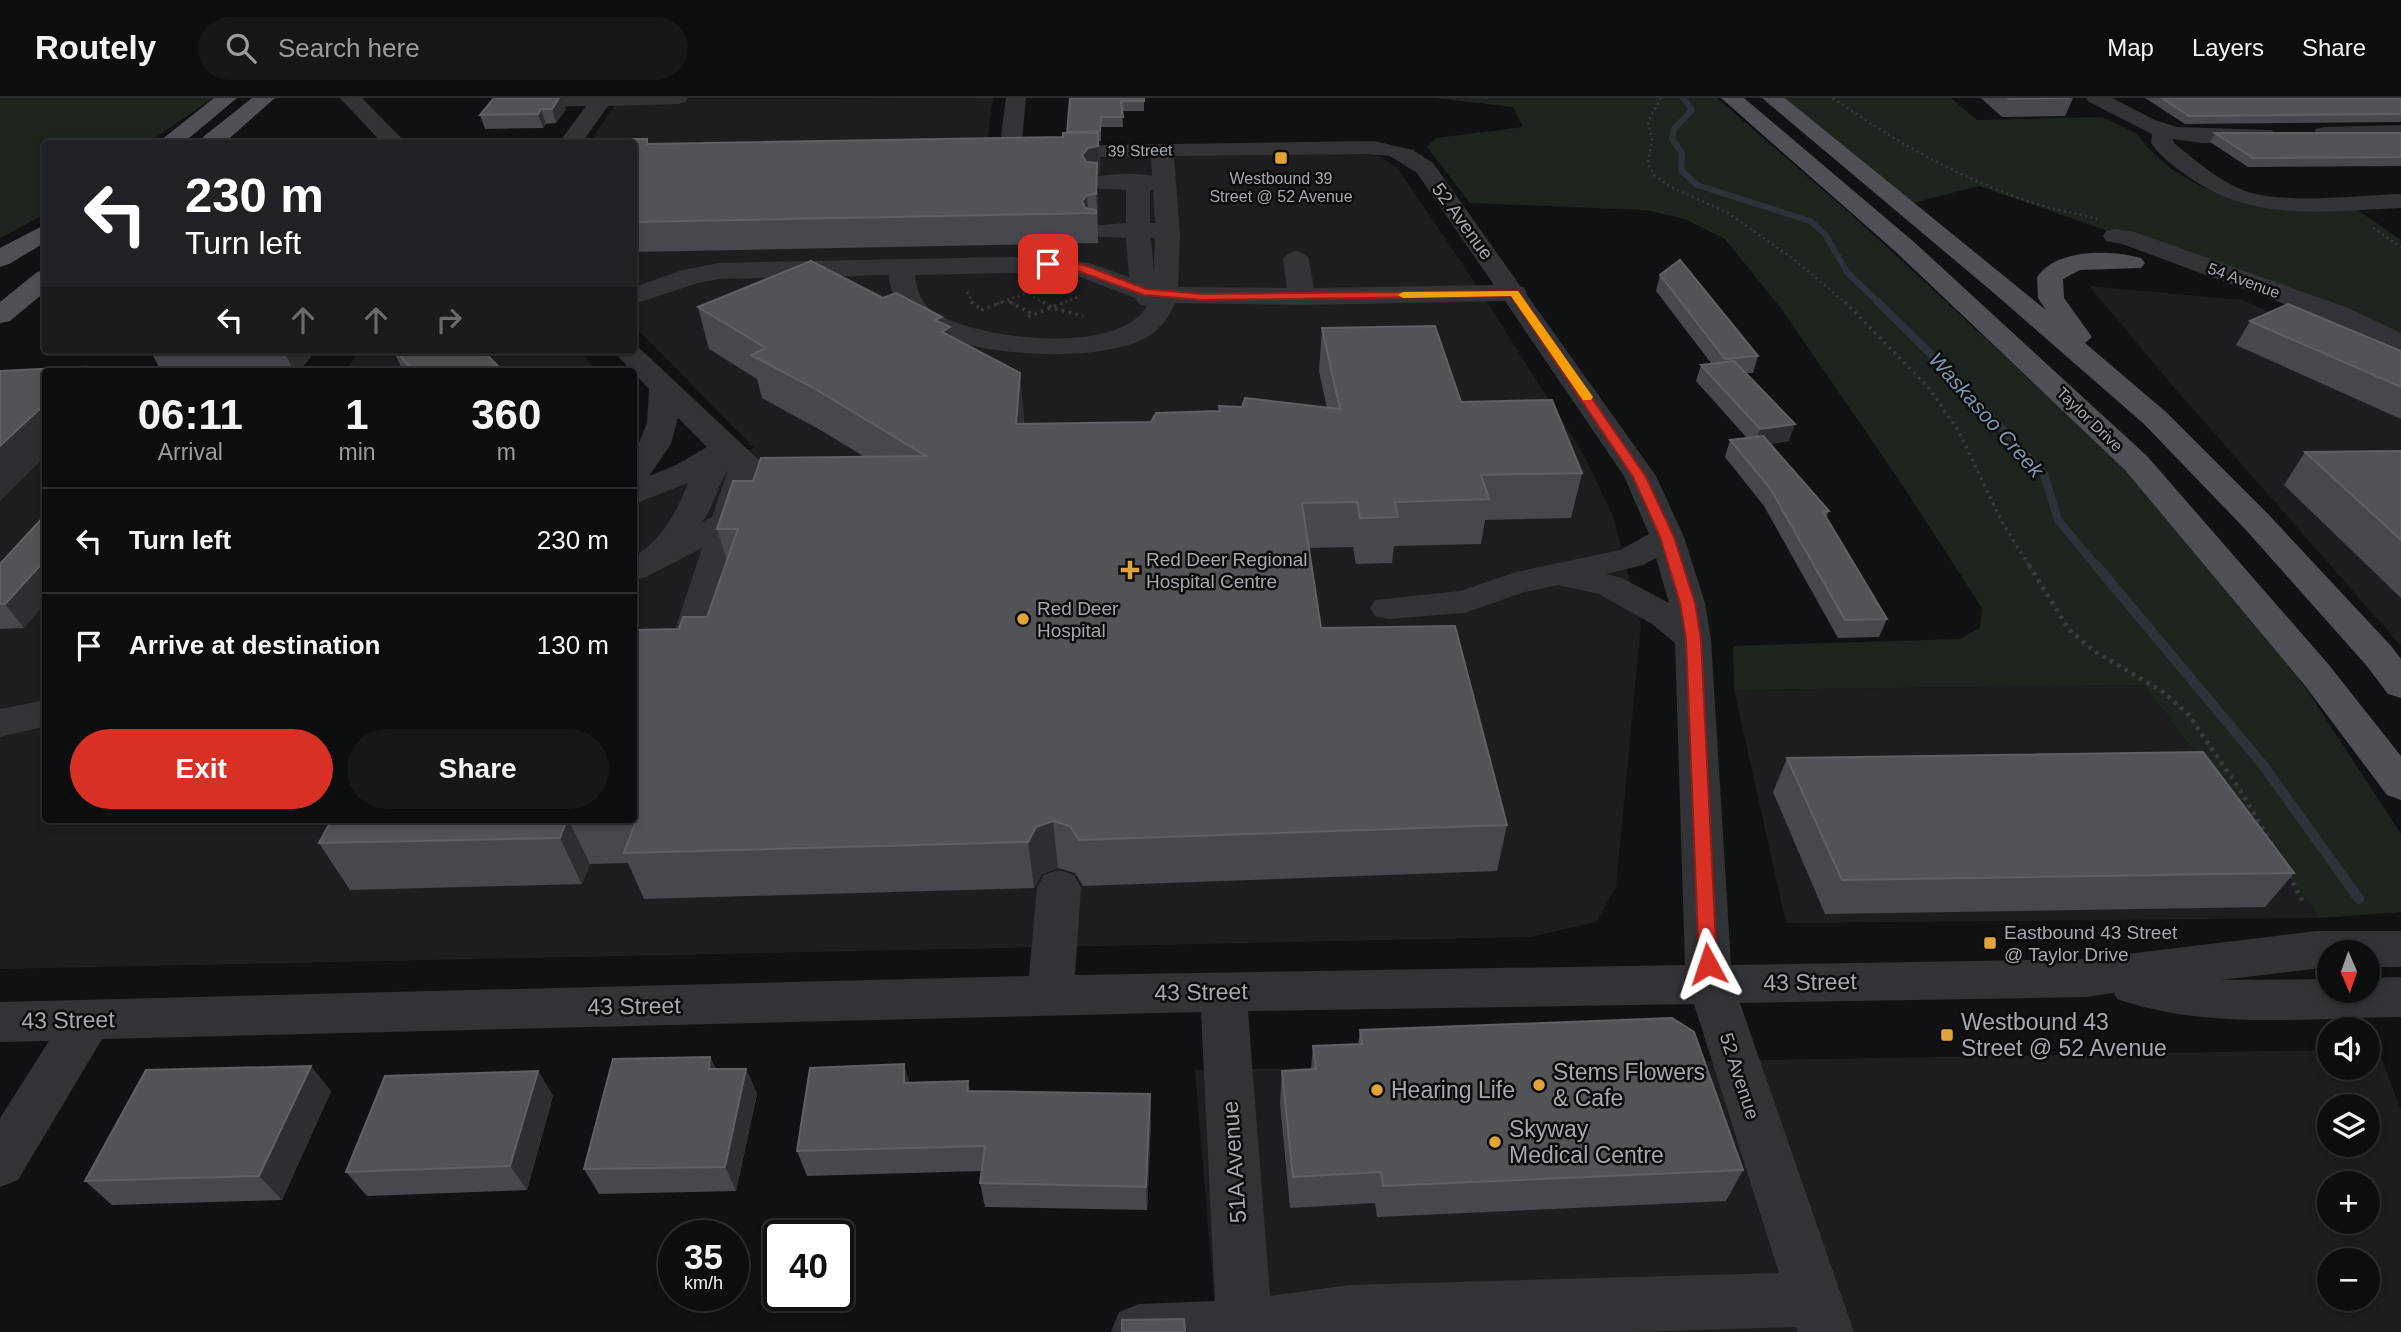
<!DOCTYPE html>
<meta charset="utf-8">
<style>
:root{--surface:#0c0d0e;--page:#151617;--text:#f1f3f6;--muted:#9a9c9e;--line:#2c2d2e;--accent:#d93025}
body{margin:0;font-family:Arial,sans-serif;background:var(--page);color:var(--text);height:100vh;display:flex;flex-direction:column;font-size:26px;white-space:nowrap}
*{box-sizing:border-box;margin:0}
p{font-size:23px;color:var(--muted)}
.icon{flex:none;width:38px;height:38px;fill:none;stroke:currentColor;stroke-width:2;stroke-linecap:round;stroke-linejoin:round}
.map{position:relative;flex:1;overflow:hidden}
.side{position:absolute;left:42px;top:270px;width:595px;height:455px;display:flex;flex-direction:column;background:var(--surface);border-radius:7px;box-shadow:0 4px 10px #0003,0 0 0 2px var(--line)}
.side>*{flex:none}
.top-card{position:absolute;left:42px;top:42px;width:595px;height:214px;border-radius:7px;box-shadow:0 4px 10px #0003,0 0 0 2px var(--line);background:#202124;color:#fff;overflow:hidden}
.needle{width:46px;rotate:178deg}
.buttons{position:absolute;left:2317px;top:842px;display:grid;gap:14px}
.buttons a{display:grid;place-items:center;width:63px;height:63px;border-radius:50%;background:var(--surface);box-shadow:0 4px 10px #0003,0 0 0 2px var(--line);font-size:35px}
.speed{position:absolute;left:658px;top:1122px;display:flex;gap:14px;font-size:35px;font-weight:700;text-align:center}
.speed>*{display:grid;place-content:center;width:91px;height:91px;border-radius:50%;background:var(--surface);box-shadow:0 4px 10px #0003,0 0 0 2px var(--line);line-height:1}
.speed small{font-size:18px;font-weight:400}
.speed .limit{border:4px solid #111;border-radius:10px;background:#fff;color:#111}
.pin{position:absolute;display:grid;place-items:center;width:60px;height:60px;color:#fff;margin:-30px;border-radius:14px;box-shadow:0 4px 10px #0006}
.me{position:absolute;width:77px;margin:-38px;rotate:355deg;stroke-linejoin:round;filter:drop-shadow(0 0 5px #0008)}
.turn{display:flex;align-items:center;gap:24px;height:147px;padding:0 28px;font-size:32px}
.turn .icon{width:91px;height:91px;stroke-width:2.5}
.turn b{display:block;font-size:49px;line-height:60px}
.lanes{display:flex;align-items:center;height:66px;padding:0 28px;background:#0003;justify-content:center;gap:35px;direction:ltr}
.lanes .off{opacity:.35}
.eta{display:flex;justify-content:space-evenly;align-items:center;height:119px;text-align:center}
.eta b{font-size:42px;font-weight:600;line-height:49px}
.action{display:flex;gap:14px;margin-top:auto;padding:14px 28px}
.action a{flex:1;height:80px;border-radius:42px;background:var(--accent);color:#fff;font-size:28px;font-weight:600;line-height:80px;text-align:center}
.action a+a{background:var(--page);color:var(--text)}
ul{padding:0;list-style:none}
li{display:flex;align-items:center;gap:21px;height:105px;padding:0 28px;border-top:2px solid var(--line)}
li div{flex:1}
li b{display:block;font-size:26px}
li em{font-style:normal}
header{display:flex;align-items:center;gap:42px;box-sizing:border-box;height:98px;padding:0 35px;background:var(--surface);border-bottom:2px solid var(--line)}
header strong{font-size:33px}
nav{display:flex;gap:38px;margin-inline-start:auto;font-size:24px}
.search{width:490px;height:63px;background:var(--page);display:flex;align-items:center;gap:18px;box-sizing:border-box;padding:0 24px;border-radius:38px;color:var(--muted);font-size:26px}
.map>svg:first-child{display:block}
.built{fill:#1d1d1f;fill-rule:evenodd}
.green{fill:#1d241e}
.lines{fill:none;stroke-linecap:round;stroke-linejoin:round}
.stream-far2{stroke:#2b3339;stroke-width:6}
.stream-far1{stroke:#2b3339;stroke-width:8}
.stream{stroke:#2b3339;stroke-width:10}
.path-far2{stroke:#383a3d;stroke-width:2.5;stroke-dasharray:2 3.5;stroke-linecap:butt}
.path-far1{stroke:#383a3d;stroke-width:3.5;stroke-dasharray:2.5 4.5;stroke-linecap:butt}
.path{stroke:#383a3d;stroke-width:4.5;stroke-dasharray:3.5 5;stroke-linecap:butt}
.minor{fill:#323336;fill-rule:evenodd}
.major{fill:#4e5055;fill-rule:evenodd}
.wall{fill:#47484d}
.shaded-wall{fill:#2d2e31}
.building{fill:#515357;stroke:#5e6065;stroke-width:2}
.route{fill:#d93025;stroke:#8d1f18;stroke-width:2}
.slow{fill:#f59e0b}
.poi-dot{fill:#e2a438;stroke:#0c0c0d;stroke-width:2.5}
.labels{text-anchor:middle;stroke-width:5;stroke-linejoin:round;paint-order:stroke}
.far-street-label{font-size:16px;fill:#a3a8b1;stroke:#0c0c0d}
.far-poi-label{font-size:16px;fill:#a3a8b1;stroke:#0c0c0d}
.street-label{font-size:19px;fill:#a3a8b1;stroke:#0c0c0d}
.poi-label{font-size:19px;fill:#a3a8b1;stroke:#0c0c0d;text-anchor:start}
.water-label{font-size:21px;font-style:italic;fill:#7c96ab;stroke:#0c0c0d}
.near-street-label{font-size:23px;fill:#a3a8b1;stroke:#0c0c0d}
.near-poi-label{font-size:23px;fill:#a3a8b1;stroke:#0c0c0d;text-anchor:start}
</style>
<header>
<strong>Routely</strong>
<div class="search"><svg class="icon" aria-label="search" viewBox="0 0 24 24"><circle cx="10" cy="10" r="6"/><path d="M15 15l6 6"/></svg>Search here</div>
<nav><a>Map</a><a>Layers</a><a>Share</a></nav>
</header>
<div class="map">
<svg width="2401" height="1234" viewBox="0 0 2401 1234">
<rect width="100%" height="100%" fill="#101112"/>
<g class="built">
<polygon points="993,0 985,58 1352,54 1379,58 1397,69 1464,168 1584,357 1613,418 1641,526 1616,789 1596,824 1530,839 0,871 0,289 45,288 46,721 634,721 634,405 754,350 634,228 634,46 589,45 619,1"/>
<polygon points="2089,188 2242,202 2401,272 2401,548 2166,280"/>
<polygon points="361,252 578,252 598,273 345,273"/>
<polygon points="2144,587 2320,820 1786,825 1734,592"/>
<path d="M2368 951H2378L2401 1012V1234H1217L1195 972 2329 952V970H2368ZM2329 1008H2368V1046H2329ZM2329 1085H2368V1124H2329ZM2329 1162H2368V1200H2329Z"/>
</g>
<g class="green">
<polygon points="0,0 213,0 148,45 46,46 45,116 0,140"/>
<polygon points="1434,0 1717,0 1863,127 2112,357 2277,546 2401,736 2401,814 2320,820 2144,587 1734,592 1733,548 1960,541 1980,530 1982,510 1901,385 1783,213 1725,141 1685,121 1646,112 1470,105 1427,49 1436,40 1523,29 1513,9"/>
<polygon points="1785,0 1951,0 1977,22 2102,19 2136,35 2149,51 2170,70 2200,88 2235,101 2352,108 2401,142 2401,236 1979,88 1913,105"/>
</g>
<g class="lines">
<polyline class="stream-far2" points="1683,0 1692,12 1674,31 1672,41 1682,55 1681,72 1697,87 1810,123 1825,136 1847,174 1880,206"/>
<polyline class="stream-far1" points="1878,204 1954,279 2044,376 2058,422 2097,469"/>
<polyline class="stream" points="2096,467 2263,667 2359,801"/>
<g class="path-far2">
<polyline points="1661,0 1648,24 1652,41 1648,66 1654,77 1671,89 1728,115 1792,160 1847,206"/>
<path d="M1833 0C1895 44 1961 81 2034 105 2055 112 2076 115 2097 121"/>
<polyline points="2373,130 2401,149"/>
<polyline points="1024,193 1045,206"/>
<polyline points="967,194 974,206"/>
<polyline points="1008,203 1014,206"/>
<polyline points="997,206 1029,194"/>
<polyline points="1060,206 1078,199"/>
</g>
<g class="path-far1">
<polyline points="971,204 981,211"/>
<polyline points="1010,204 1034,217"/>
<polyline points="1043,204 1052,210 1083,218"/>
<polyline points="1845,204 1929,290 1959,334 2002,424 2030,469"/>
<polyline points="981,212 1002,204"/>
<polyline points="1028,219 1065,204"/>
</g>
<g class="path">
<polyline points="2029,467 2069,532 2094,553 2163,594 2188,616 2240,692 2276,753"/>
<polyline points="2289,777 2303,804"/>
</g>
<g class="minor">
<polygon points="340,0 362,0 407,46 383,46"/>
<polygon points="498,0 688,0 685,4 678,6 608,8 581,46 558,46 586,8 521,9 501,4"/>
<polygon points="1006,0 1026,0 1021,54 1018,59 1002,59 999,54"/>
<path d="M2086 0H2112L2155 22 2177 29 2272 32 2275 37 2272 42 2264 44 2202 45 2173 41 2174 45C2196 63 2219 83 2245 93 2286 107 2358 97 2401 96V110C2321 113 2250 126 2182 74 2171 66 2159 57 2151 45L2152 36 2089 4Z"/>
<polygon points="2401,27 2401,41 2324,43 2316,41 2313,36 2316,31 2324,29"/>
<path d="M1374 43 1413 52 1433 65 1521 189H1524L1527 197 1656 378 1684 439 1705 505 1711 541 1731 867 2086 861 2316 833H2401V869H2368V854H2329V869L2221 882 2329 881V892H2368V880L2401 879V919C2307 920 2207 932 2117 901L2114 895 2086 899 1740 905 1854 1234H1798L1796 1229 1634 1234H1111L1119 1214 1139 1206 1215 1203 1201 914 102 941 18 1082 0 1089V1020L49 943 0 944V904L1029 878 1037 789 1044 777 1059 772 1074 777 1081 789 1075 877 1685 867 1675 545 1652 526 1599 496 1558 487 1525 494 1464 515 1388 521 1375 518 1370 510 1375 502 1460 493 1516 474 1620 452 1649 436 1624 378 1505 203 1302 207 1175 205C1170 218 1161 230 1149 238 1100 268 958 259 913 224 899 214 890 194 889 177L719 181 698 185 634 206V189L683 172 719 165 1048 158 1089 165 1129 179 1126 140 1089 138 1086 133 1089 128 1126 125V92L1090 90 1086 85 1090 80C1108 76 1136 74 1152 78L1151 58 1049 60 1041 58 1038 53 1041 48ZM1366 56 1390 58 1417 75 1494 187 1314 190 1309 161 1305 156 1296 153 1287 156 1283 161 1287 190 1178 189 1180 137 1174 58ZM1150 92H1153L1155 125H1150ZM1151 140H1155L1154 175ZM1048 174 1075 177 1135 200 1140 207 1147 208C1119 259 974 241 934 214 921 206 916 190 915 177ZM1656 460 1669 505 1622 480 1606 476 1643 467ZM1694 906 1779 1175 1349 1187 1270 1198 1248 913Z"/>
<polygon points="2115,131 2135,134 2348,210 2401,235 2401,254 2328,222 2122,146 2106,143 2103,138 2106,133"/>
<path d="M634 245 762 365 709 538 704 546 691 550 678 546 673 538 702 450 646 479 634 482V458C660 445 678 412 688 385L634 406V357L647 325 649 291 612 252H634ZM678 320 707 349 676 367 649 378 671 346ZM728 372 712 419 702 424C714 409 717 389 728 372Z"/>
<polygon points="46,602 46,628 0,639 0,611"/>
</g>
<g class="major">
<polygon points="214,0 237,0 182,46 156,46"/>
<polygon points="252,0 275,0 223,46 201,46 203,39"/>
<polygon points="1721,0 1744,0 1914,144 2147,358 2329,567 2401,658 2401,702 2387,697 2303,585 2125,372 1896,154"/>
<path d="M1762 0H1785L2046 212 2038 200 2037 179C2057 150 2110 152 2141 160L2145 165 2141 170 2080 172 2063 181 2064 200 2092 239 2085 245 2166 314 2269 417 2392 549 2401 561V600L2388 596 2366 567 2245 431 2144 326 1995 196Z"/>
<polygon points="46,126 46,144 9,166 0,169 0,150"/>
<polygon points="46,172 46,193 10,223 0,225 0,204 37,174"/>
</g>
</g>
<g class="wall">
<polygon points="494,0 566,11 556,25 546,26 543,30 485,31 480,17"/>
<polygon points="1070,0 1144,0 1144,13 1122,13 1123,29 1101,29 1101,43 1099,43 1100,62 1099,76 1097,76 1098,145 634,154 634,46 647,41 648,46 1063,39 1067,35"/>
<polygon points="1981,0 2073,0 2065,18 2002,19"/>
<polygon points="2145,0 2401,0 2401,24 2185,26"/>
<polygon points="2215,35 2401,35 2401,68 2248,69 2210,44"/>
<polygon points="1660,177 1758,258 1753,275 1746,275 1789,343 1770,346 1829,413 1826,420 1887,521 1879,539 1838,540 1764,408 1725,359 1730,342 1747,340 1696,283 1701,267 1711,265 1656,193"/>
<polygon points="883,200 942,219 943,226 950,229 952,239 1024,318 1024,326 1151,324 1327,310 1319,273 1322,230 1461,304 1582,375 1571,420 1485,422 1481,446 1394,448 1392,465 1356,466 1353,449 1309,450 1321,530 1507,727 1497,773 1083,788 1075,775 1058,770 1042,776 1034,790 644,801 628,765 590,766 582,786 350,792 319,745 332,721 634,721 634,532 679,531 707,519 727,463 717,431 753,383 863,358 822,333 762,300 757,281 709,251 698,209"/>
<polygon points="2250,223 2401,253 2401,321 2236,247"/>
<polygon points="150,252 316,252 299,273 161,273"/>
<polygon points="393,252 482,252 503,273 403,273"/>
<polygon points="2401,353 2401,500 2284,387 2305,354"/>
<polygon points="0,466 24,530 0,531"/>
<polygon points="1787,660 2294,775 2265,809 1825,816 1773,694"/>
<polygon points="1360,932 1743,1072 1726,1103 1377,1119 1375,1105 1290,1110 1280,1005 1282,973 1311,971 1313,948 1358,946"/>
<polygon points="710,959 716,971 746,971 757,996 736,1093 599,1096 584,1071"/>
<polygon points="538,973 553,998 527,1092 367,1098 346,1074"/>
<polygon points="968,983 970,993 1150,996 1151,1021 1147,1112 985,1109 980,1085 981,1073 807,1078 797,1053 909,984"/>
<polygon points="331,993 282,1102 112,1107 85,1083"/>
</g>
<g class="shaded-wall">
<polygon points="559,0 563,0 566,11 556,25 552,11"/>
<polygon points="541,11 546,26 543,30 538,16"/>
<polygon points="1098,35 1100,62 1099,76 1097,76 1098,125 1096,96 1082,57"/>
<polygon points="1087,97 1088,116 1083,116 1082,103"/>
<polygon points="942,219 944,232 950,229 956,272 935,222"/>
<polygon points="283,252 316,252 299,273 294,273"/>
<polygon points="1020,275 1024,318 1020,370 1016,326"/>
<polygon points="46,305 46,358 0,403 0,348"/>
<polygon points="1795,326 1789,343 1754,348 1760,331"/>
<polygon points="46,461 46,505 24,530 5,506"/>
<polygon points="567,721 568,721 590,766 582,786 560,740"/>
<polygon points="1053,723 1058,770 1042,776 1034,790 1028,744 1036,729"/>
<polygon points="710,959 722,984 709,971"/>
<polygon points="904,966 911,991 904,985"/>
<polygon points="311,968 331,993 282,1102 259,1078"/>
<polygon points="746,971 757,996 736,1093 725,1069"/>
<polygon points="538,973 553,998 527,1092 510,1068"/>
<polygon points="1150,996 1151,1021 1147,1112 1146,1089"/>
</g>
<g class="building">
<polygon points="494,0 559,0 552,11 541,11 538,16 480,17"/>
<polygon points="1070,0 1144,0 1144,3 1121,3 1123,19 1101,19 1100,33 1067,34"/>
<polygon points="2008,0 2069,0 2009,1"/>
<polygon points="2162,0 2401,0 2401,16 2189,18"/>
<polygon points="1063,35 1098,35 1098,48 1088,50 1082,57 1086,64 1097,65 1096,96 1087,97 1082,103 1085,110 1096,112 1096,115 634,124 634,46 631,46 633,41 647,41 647,46 1063,39"/>
<polygon points="2215,35 2401,35 2401,59 2253,60"/>
<polygon points="1680,162 1758,258 1725,261 1660,177"/>
<polygon points="811,163 883,200 896,195 942,219 935,222 950,229 942,234 1020,275 1016,326 1151,324 1156,315 1220,313 1219,308 1242,309 1245,300 1340,311 1322,230 1435,228 1461,304 1552,302 1582,375 1481,377 1489,401 1395,404 1398,419 1360,420 1357,404 1302,405 1321,530 1455,528 1507,727 1079,742 1070,728 1053,723 1036,729 1028,744 624,755 638,718 634,718 634,532 679,531 683,519 707,519 738,431 717,431 733,383 753,383 761,360 926,358 812,289 751,257 766,250 698,209"/>
<polygon points="2288,206 2401,253 2401,289 2250,223"/>
<polygon points="395,252 482,252 503,273 413,273"/>
<polygon points="1734,263 1795,326 1760,331 1701,267"/>
<polygon points="84,269 79,273 46,273 46,305 0,348 0,273"/>
<polygon points="1763,338 1829,413 1823,414 1887,521 1845,522 1770,390 1730,342"/>
<polygon points="2401,353 2401,442 2305,354"/>
<polygon points="46,416 46,461 5,506 0,506 0,466"/>
<polygon points="2203,654 2294,775 1842,782 1787,660"/>
<polygon points="332,721 567,721 560,740 319,745"/>
<polygon points="1672,920 1694,934 1743,1072 1383,1088 1381,1074 1293,1079 1282,973 1316,971 1313,948 1362,946 1360,932"/>
<polygon points="710,959 709,971 746,971 725,1069 584,1071 613,961"/>
<polygon points="904,966 904,985 968,983 967,993 1150,996 1146,1089 980,1085 985,1048 797,1053 810,970"/>
<polygon points="311,968 259,1078 85,1083 146,972"/>
<polygon points="538,973 510,1068 346,1074 385,978"/>
<polygon points="1184,1221 1185,1234 1122,1234 1122,1222"/>
</g>
<polygon class="route" points="1048,162 1084,167 1146,191 1203,196 1518,193 1646,379 1674,439 1695,505 1701,541 1717,866 1715,871 1708,873 1701,871 1699,866 1686,541 1680,505 1660,439 1633,379 1511,198 1203,202 1144,197 1078,173 1045,168 1043,166"/>
<polygon class="slow" points="1518,193 1593,299 1591,302 1583,302 1511,198 1403,200 1398,197 1403,194"/>
<g class="poi-dot">
<rect x="1274" y="53" width="14" height="14" rx="3.5"/>
<path d="M1126.5 461.5h7v7h7v7h-7v7h-7v-7h-7v-7h7z"/>
<circle cx="1023" cy="521" r="7"/>
<rect x="1983" y="838" width="14" height="14" rx="3.5"/>
<rect x="1940" y="930" width="14" height="14" rx="3.5"/>
<circle cx="1539" cy="987" r="7"/>
<circle cx="1377" cy="992" r="7"/>
<circle cx="1495" cy="1044" r="7"/>
</g>
<g class="labels">
<g class="far-street-label">
<text transform="translate(1140 52) rotate(-1)" y="6">39 Street</text>
<text transform="translate(2244 182) rotate(20)" y="6">54 Avenue</text>
<text transform="translate(2090 321) rotate(44)" y="6">Taylor Drive</text>
</g>
<g class="far-poi-label">
<text x="1281" y="86">Westbound 39<tspan x="1281" dy="18">Street @ 52 Avenue</tspan></text>
</g>
<g class="street-label">
<text transform="translate(1463 123) rotate(54)" y="7">52 Avenue</text>
<text transform="translate(1740 978) rotate(72)" y="7">52 Avenue</text>
</g>
<g class="poi-label">
<text x="1146" y="468">Red Deer Regional<tspan x="1146" dy="22">Hospital Centre</tspan></text>
<text x="1037" y="517">Red Deer<tspan x="1037" dy="22">Hospital</tspan></text>
<text x="2004" y="841">Eastbound 43 Street<tspan x="2004" dy="22">@ Taylor Drive</tspan></text>
</g>
<g class="water-label">
<text transform="translate(1986 317) rotate(48)" y="7">Waskasoo Creek</text>
</g>
<g class="near-street-label">
<text transform="translate(1810 884) rotate(-1)" y="8">43 Street</text>
<text transform="translate(1201 894) rotate(-1)" y="8">43 Street</text>
<text transform="translate(634 908) rotate(-1)" y="8">43 Street</text>
<text transform="translate(68 922) rotate(-1)" y="8">43 Street</text>
<text transform="translate(1234 1064) rotate(-94)" y="8">51A Avenue</text>
</g>
<g class="near-poi-label">
<text x="1961" y="932">Westbound 43<tspan x="1961" dy="26">Street @ 52 Avenue</tspan></text>
<text x="1553" y="982">Stems Flowers<tspan x="1553" dy="26">&amp; Cafe</tspan></text>
<text x="1391" y="1000">Hearing Life</text>
<text x="1509" y="1039">Skyway<tspan x="1509" dy="26">Medical Centre</tspan></text>
</g>
</g>
</svg>
<div class="buttons">
<a><svg class="needle" viewBox="-14 -14 28 28"><path d="M0-13l5 13h-10z" fill="#e53935"/><path d="M0 13l5-13h-10z" fill="#9a9c9e"/></svg></a>
<a><svg class="icon" aria-label="sound" viewBox="0 0 24 24"><path d="M4 9h4l5-4v14l-5-4H4zM17 9q2 3 0 6"/></svg></a>
<a><svg class="icon" aria-label="layers" viewBox="0 0 24 24"><path d="M12 4l9 5-9 5-9-5zM3 14l9 5 9-5"/></svg></a>
<a>+</a>
<a>−</a>
</div>
<div class="speed"><div>35<small>km/h</small></div><div class="limit">40</div></div>
<div class="pin" style="left:1048px;top:166px;background:#d93025"><svg class="icon" aria-label="arrive" viewBox="0 0 24 24"><path d="M6 21V4h12l-3 4 3 4H6"/></svg></div>
<svg class="me" style="left:1708px;top:866px" viewBox="-20 -20 40 40"><path d="M0-17L14 15 0 8-14 15z" fill="#d93025" stroke="#fff" stroke-width="4"/></svg>
<div class="top-card">
<div class="turn"><svg class="icon" aria-label="left" viewBox="0 0 24 24"><path d="M17 20v-9H6M10 6l-5 5 5 5"/></svg><div><b>230 m</b>Turn left</div></div>
<div class="lanes"><svg class="icon" aria-label="left" viewBox="0 0 24 24"><path d="M17 20v-9H6M10 6l-5 5 5 5"/></svg><svg class="icon off" aria-label="ahead" viewBox="0 0 24 24"><path d="M12 20V5M6 11l6-6 6 6"/></svg><svg class="icon off" aria-label="ahead" viewBox="0 0 24 24"><path d="M12 20V5M6 11l6-6 6 6"/></svg><svg class="icon off" aria-label="right" viewBox="0 0 24 24"><path d="M7 20v-9h11M14 6l5 5-5 5"/></svg></div>
</div>
<section class="side">
<div class="eta">
<div><b>06:11</b><p>Arrival</p></div>
<div><b>1</b><p>min</p></div>
<div><b>360</b><p>m</p></div>
</div>
<ul>
<li><svg class="icon" aria-label="left" viewBox="0 0 24 24"><path d="M17 20v-9H6M10 6l-5 5 5 5"/></svg><div><b>Turn left</b></div><em>230 m</em></li>
<li><svg class="icon" aria-label="arrive" viewBox="0 0 24 24"><path d="M6 21V4h12l-3 4 3 4H6"/></svg><div><b>Arrive at destination</b></div><em>130 m</em></li>
</ul>
<div class="action"><a>Exit</a><a>Share</a></div>
</section>
</div>
